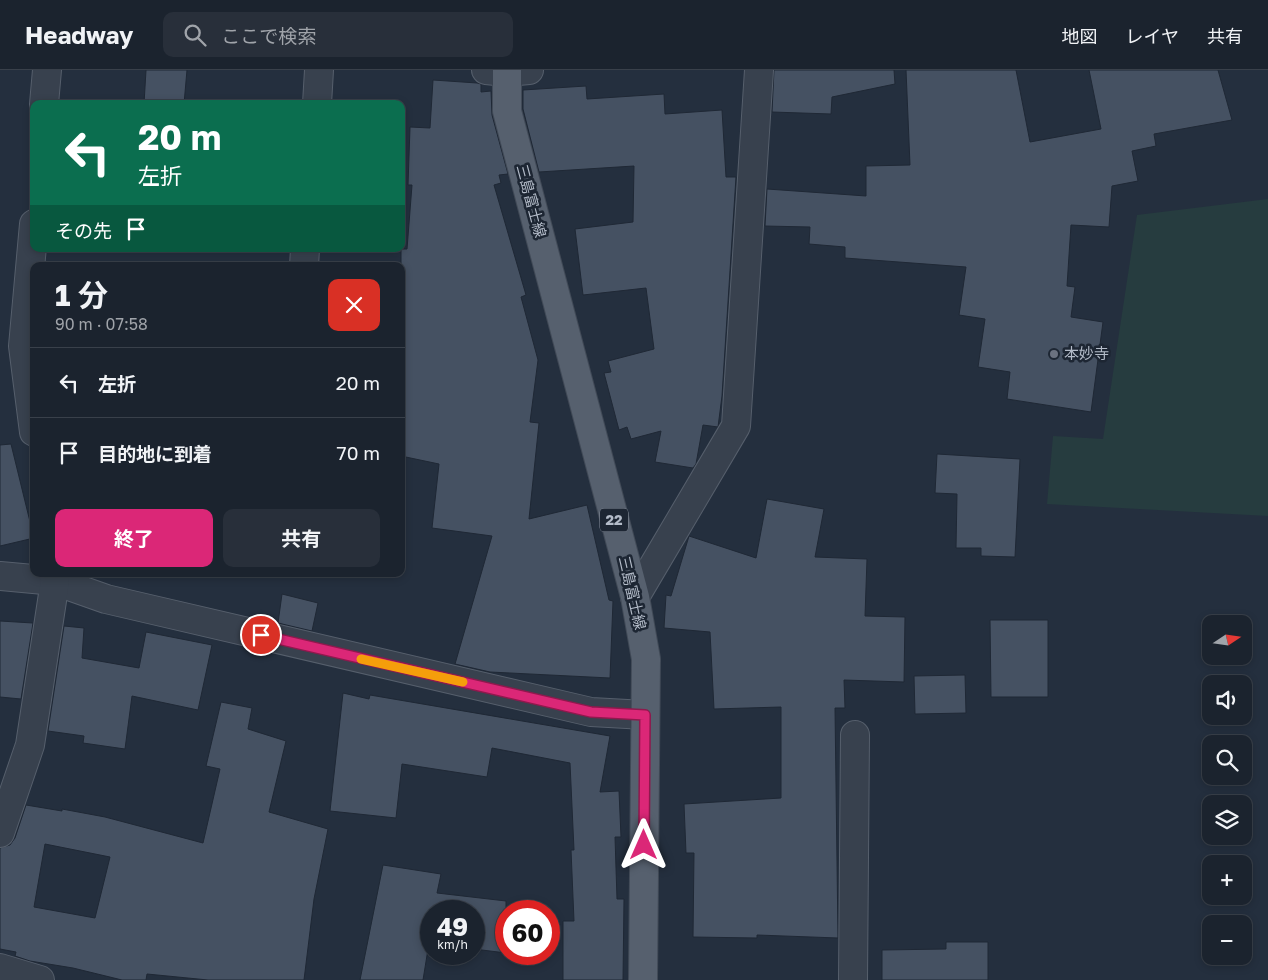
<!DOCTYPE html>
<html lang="ja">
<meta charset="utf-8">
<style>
:root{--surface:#1b232e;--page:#282f3a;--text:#f1f3f6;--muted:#a0a4aa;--line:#39404a;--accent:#db2777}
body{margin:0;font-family:"Golos Text","Noto Sans JP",sans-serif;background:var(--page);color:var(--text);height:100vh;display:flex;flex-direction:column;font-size:19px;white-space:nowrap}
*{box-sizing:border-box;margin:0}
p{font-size:16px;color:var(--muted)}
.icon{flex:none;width:28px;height:28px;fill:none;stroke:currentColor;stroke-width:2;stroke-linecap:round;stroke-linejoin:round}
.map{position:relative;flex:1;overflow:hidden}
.sheet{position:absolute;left:30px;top:192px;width:375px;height:315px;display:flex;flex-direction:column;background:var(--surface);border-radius:10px;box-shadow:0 2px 8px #0003,0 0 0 1px var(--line)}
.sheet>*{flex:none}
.banner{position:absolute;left:30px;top:30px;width:375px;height:152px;border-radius:10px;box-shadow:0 2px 8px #0003,0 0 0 1px var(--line);background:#0b6e4f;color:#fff;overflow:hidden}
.needle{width:32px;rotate:77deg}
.controls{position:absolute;left:1202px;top:545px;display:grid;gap:10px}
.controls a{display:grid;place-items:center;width:50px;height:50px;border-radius:10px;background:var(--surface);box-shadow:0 2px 8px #0003,0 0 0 1px var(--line);font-size:25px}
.speed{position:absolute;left:420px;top:830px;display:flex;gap:10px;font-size:25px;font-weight:700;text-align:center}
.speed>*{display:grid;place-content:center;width:65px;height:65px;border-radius:50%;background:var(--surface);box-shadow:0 2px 8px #0003,0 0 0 1px var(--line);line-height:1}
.speed small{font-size:12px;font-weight:400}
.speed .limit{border:8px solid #d22;background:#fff;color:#111}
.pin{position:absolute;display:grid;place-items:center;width:42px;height:42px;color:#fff;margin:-21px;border:2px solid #fff;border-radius:50%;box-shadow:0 1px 5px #0007}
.me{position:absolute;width:55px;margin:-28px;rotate:0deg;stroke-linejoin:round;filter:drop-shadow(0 0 4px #0008)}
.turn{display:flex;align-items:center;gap:18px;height:105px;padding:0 25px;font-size:22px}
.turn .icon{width:65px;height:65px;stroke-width:2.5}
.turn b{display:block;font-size:35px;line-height:42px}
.then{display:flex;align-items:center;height:48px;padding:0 25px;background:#0003;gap:10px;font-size:19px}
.round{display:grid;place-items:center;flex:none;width:52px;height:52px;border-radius:10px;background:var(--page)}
.headline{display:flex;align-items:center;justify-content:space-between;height:85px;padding:0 25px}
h1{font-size:30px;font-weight:700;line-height:38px}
.button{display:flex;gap:10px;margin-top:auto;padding:10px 25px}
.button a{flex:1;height:58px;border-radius:10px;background:var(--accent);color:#fff;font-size:20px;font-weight:700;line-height:58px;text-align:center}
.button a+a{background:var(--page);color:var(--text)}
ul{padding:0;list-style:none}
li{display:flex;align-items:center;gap:15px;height:70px;padding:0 25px;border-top:1px solid var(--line)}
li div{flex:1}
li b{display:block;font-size:19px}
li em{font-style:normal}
header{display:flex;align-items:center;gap:30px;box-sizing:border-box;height:70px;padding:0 25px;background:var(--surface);border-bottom:1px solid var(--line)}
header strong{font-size:24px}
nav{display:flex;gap:28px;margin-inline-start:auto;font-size:18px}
.search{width:350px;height:45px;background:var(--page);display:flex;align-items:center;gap:12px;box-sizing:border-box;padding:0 18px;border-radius:10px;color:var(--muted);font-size:19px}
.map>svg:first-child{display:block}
.green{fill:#263c3f}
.building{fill:#455162;stroke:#1f2835;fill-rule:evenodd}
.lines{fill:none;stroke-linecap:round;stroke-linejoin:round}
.minor-casing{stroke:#565f6c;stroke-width:30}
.major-casing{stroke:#414a57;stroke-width:30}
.minor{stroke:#38414e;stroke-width:28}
.major{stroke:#56606e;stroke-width:28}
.route-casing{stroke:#8e194d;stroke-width:12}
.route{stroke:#db2777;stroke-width:9}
.slow{stroke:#f59e0b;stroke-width:9}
.worship-dot{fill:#6b7280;stroke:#1d2633;stroke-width:2}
.labels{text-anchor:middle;stroke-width:5;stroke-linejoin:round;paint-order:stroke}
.shield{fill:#1d2633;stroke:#878f9c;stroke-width:1}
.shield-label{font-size:14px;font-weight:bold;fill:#b4bcc9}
.street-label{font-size:15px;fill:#b4bcc9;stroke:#1d2633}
.poi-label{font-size:15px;fill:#b4bcc9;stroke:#1d2633;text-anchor:start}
</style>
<header>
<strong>Headway</strong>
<div class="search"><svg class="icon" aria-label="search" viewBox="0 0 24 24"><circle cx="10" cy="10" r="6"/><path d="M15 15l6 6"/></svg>ここで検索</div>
<nav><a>地図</a><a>レイヤ</a><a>共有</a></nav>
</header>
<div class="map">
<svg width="1268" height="910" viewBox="0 0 1268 910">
<rect width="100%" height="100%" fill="#242f3e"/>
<polygon class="green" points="1268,129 1268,446 1047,434 1053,366 1103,369 1137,145"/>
<g class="building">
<polygon points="146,0 187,0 184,34 144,34"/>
<polygon points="774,0 894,0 895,14 832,27 831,44 772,42"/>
<polygon points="906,0 1016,0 1030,72 1101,59 1089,0 1218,0 1232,50 1154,64 1156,76 1132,81 1138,111 1112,116 1109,157 1071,155 1067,216 1075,217 1071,247 1103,252 1091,342 1007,329 1010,302 978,297 985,249 959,245 966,197 845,188 845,177 809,174 810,157 765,156 767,119 866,126 866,96 910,95"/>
<polygon points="433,10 477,13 481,14 481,22 491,21 492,45 508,104 499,105 501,113 494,115 526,225 521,227 538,290 530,352 539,353 529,449 587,435 609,530 613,531 610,608 490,602 455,594 492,466 432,458 439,394 401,386 401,179 407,179 412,115 408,115 410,57 430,58"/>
<polygon points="586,16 587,29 664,24 665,44 722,40 726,107 736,107 722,326 718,357 703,355 696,394 693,398 655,392 661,361 631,369 627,357 619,360 604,303 611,302 608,291 654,279 646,218 583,225 575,159 633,152 634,96 539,102 523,39 523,20"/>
<polygon points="11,374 34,468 0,476 0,375"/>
<polygon points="937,384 1020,389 1015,487 981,486 981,478 956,478 957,424 935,423"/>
<polygon points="767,429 824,439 815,487 867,489 865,546 905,547 904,612 844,610 845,638 835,638 838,868 757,865 757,868 693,867 694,783 686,783 684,734 781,728 781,637 714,639 710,562 664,558 666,525 671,526 689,466 756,488"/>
<polygon points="282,524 318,533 312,561 278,553"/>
<polygon points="990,550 1048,550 1048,627 991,627"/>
<polygon points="0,551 33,553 21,629 0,627"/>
<polygon points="64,556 84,558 82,588 139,598 146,562 212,575 198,640 132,626 125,679 83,673 84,666 48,661"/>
<polygon points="965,605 966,643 915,644 914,606"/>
<polygon points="343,623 369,629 370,625 610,666 600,722 619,721 621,767 615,767 617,829 624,829 623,910 563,910 563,851 574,851 571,780 574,780 570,693 492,678 487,707 402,694 396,748 330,741"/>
<path d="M221 632 252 638 248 659 286 671 269 742 328 759 314 829 304 910H208L147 904 146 910H122L73 898 30 891 15 886 16 882 0 879V778L10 775 15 768 26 735 62 741V739L105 747 203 773 220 699 206 696ZM45 774 110 787 95 848 34 837Z"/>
<polygon points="383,795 441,804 437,823 506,831 506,883 474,879 474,841 431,841 431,873 429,873 423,910 360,910"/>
<polygon points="946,872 988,872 988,910 882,910 882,880 946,879"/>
</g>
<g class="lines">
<defs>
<g id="minor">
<polyline points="486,0 506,2 529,0"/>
<polyline points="44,34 47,0"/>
<polyline points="317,34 319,0"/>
<polyline points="34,154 23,276 34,362"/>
<polyline points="304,196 305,179"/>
<polyline points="0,506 55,511 106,529 591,642 645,645"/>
<polyline points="635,527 736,356 759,0"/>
<polyline points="0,763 30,675 55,511 54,504"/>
<polyline points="0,898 40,910"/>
<polyline points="853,910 855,665"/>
</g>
<polyline id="major" points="507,0 507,41 635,527 646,589 643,910"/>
</defs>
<use href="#minor" class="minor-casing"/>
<use href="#major" class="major-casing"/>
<use href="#minor" class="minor"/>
<use href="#major" class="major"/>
</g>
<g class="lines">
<defs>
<polyline id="route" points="261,565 591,642 645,645 644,775"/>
</defs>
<use href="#route" class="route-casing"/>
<use href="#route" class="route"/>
<polyline class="slow" points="361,589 463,612"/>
</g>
<circle class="worship-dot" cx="1054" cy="284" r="5"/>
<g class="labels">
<rect class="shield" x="600" y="438.5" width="28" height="23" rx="4"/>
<g class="shield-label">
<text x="614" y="455">22</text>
</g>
<g class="street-label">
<text transform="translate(531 131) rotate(75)" y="5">三島富士線</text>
<text transform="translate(632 523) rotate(77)" y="5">三島富士線</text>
</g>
<g class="poi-label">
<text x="1064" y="289">本妙寺</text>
</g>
</g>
</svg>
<div class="controls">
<a><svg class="needle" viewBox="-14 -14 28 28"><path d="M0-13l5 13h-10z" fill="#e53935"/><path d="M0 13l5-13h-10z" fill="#a0a4aa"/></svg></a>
<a><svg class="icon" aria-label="sound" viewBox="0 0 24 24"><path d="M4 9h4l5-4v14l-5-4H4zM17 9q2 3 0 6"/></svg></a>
<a><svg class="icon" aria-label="search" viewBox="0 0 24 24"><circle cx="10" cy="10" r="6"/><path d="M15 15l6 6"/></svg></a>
<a><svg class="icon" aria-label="layers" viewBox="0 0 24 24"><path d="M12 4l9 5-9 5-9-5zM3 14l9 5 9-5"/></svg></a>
<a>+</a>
<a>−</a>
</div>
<div class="speed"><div>49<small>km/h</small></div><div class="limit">60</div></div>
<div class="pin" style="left:261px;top:565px;background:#d93025"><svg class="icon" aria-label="arrive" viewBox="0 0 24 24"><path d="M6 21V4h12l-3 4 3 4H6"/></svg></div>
<svg class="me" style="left:644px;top:775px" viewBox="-20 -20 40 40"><path d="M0-17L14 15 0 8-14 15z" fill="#db2777" stroke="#fff" stroke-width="4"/></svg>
<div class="banner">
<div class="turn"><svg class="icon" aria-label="left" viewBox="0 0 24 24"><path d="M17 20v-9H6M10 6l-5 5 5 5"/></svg><div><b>20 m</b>左折</div></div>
<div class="then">その先<svg class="icon" aria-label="arrive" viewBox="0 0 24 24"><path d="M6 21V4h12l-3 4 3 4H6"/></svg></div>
</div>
<section class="sheet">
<div class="headline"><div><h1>1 分</h1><p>90 m · 07:58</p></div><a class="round" style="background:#d93025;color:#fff"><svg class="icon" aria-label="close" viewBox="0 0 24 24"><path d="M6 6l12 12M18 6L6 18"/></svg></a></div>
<ul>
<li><svg class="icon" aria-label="left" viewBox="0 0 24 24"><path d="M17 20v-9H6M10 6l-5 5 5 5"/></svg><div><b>左折</b></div><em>20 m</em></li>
<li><svg class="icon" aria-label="arrive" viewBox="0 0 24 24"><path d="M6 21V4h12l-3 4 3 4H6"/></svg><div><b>目的地に到着</b></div><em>70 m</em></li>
</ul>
<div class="button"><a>終了</a><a>共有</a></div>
</section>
</div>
